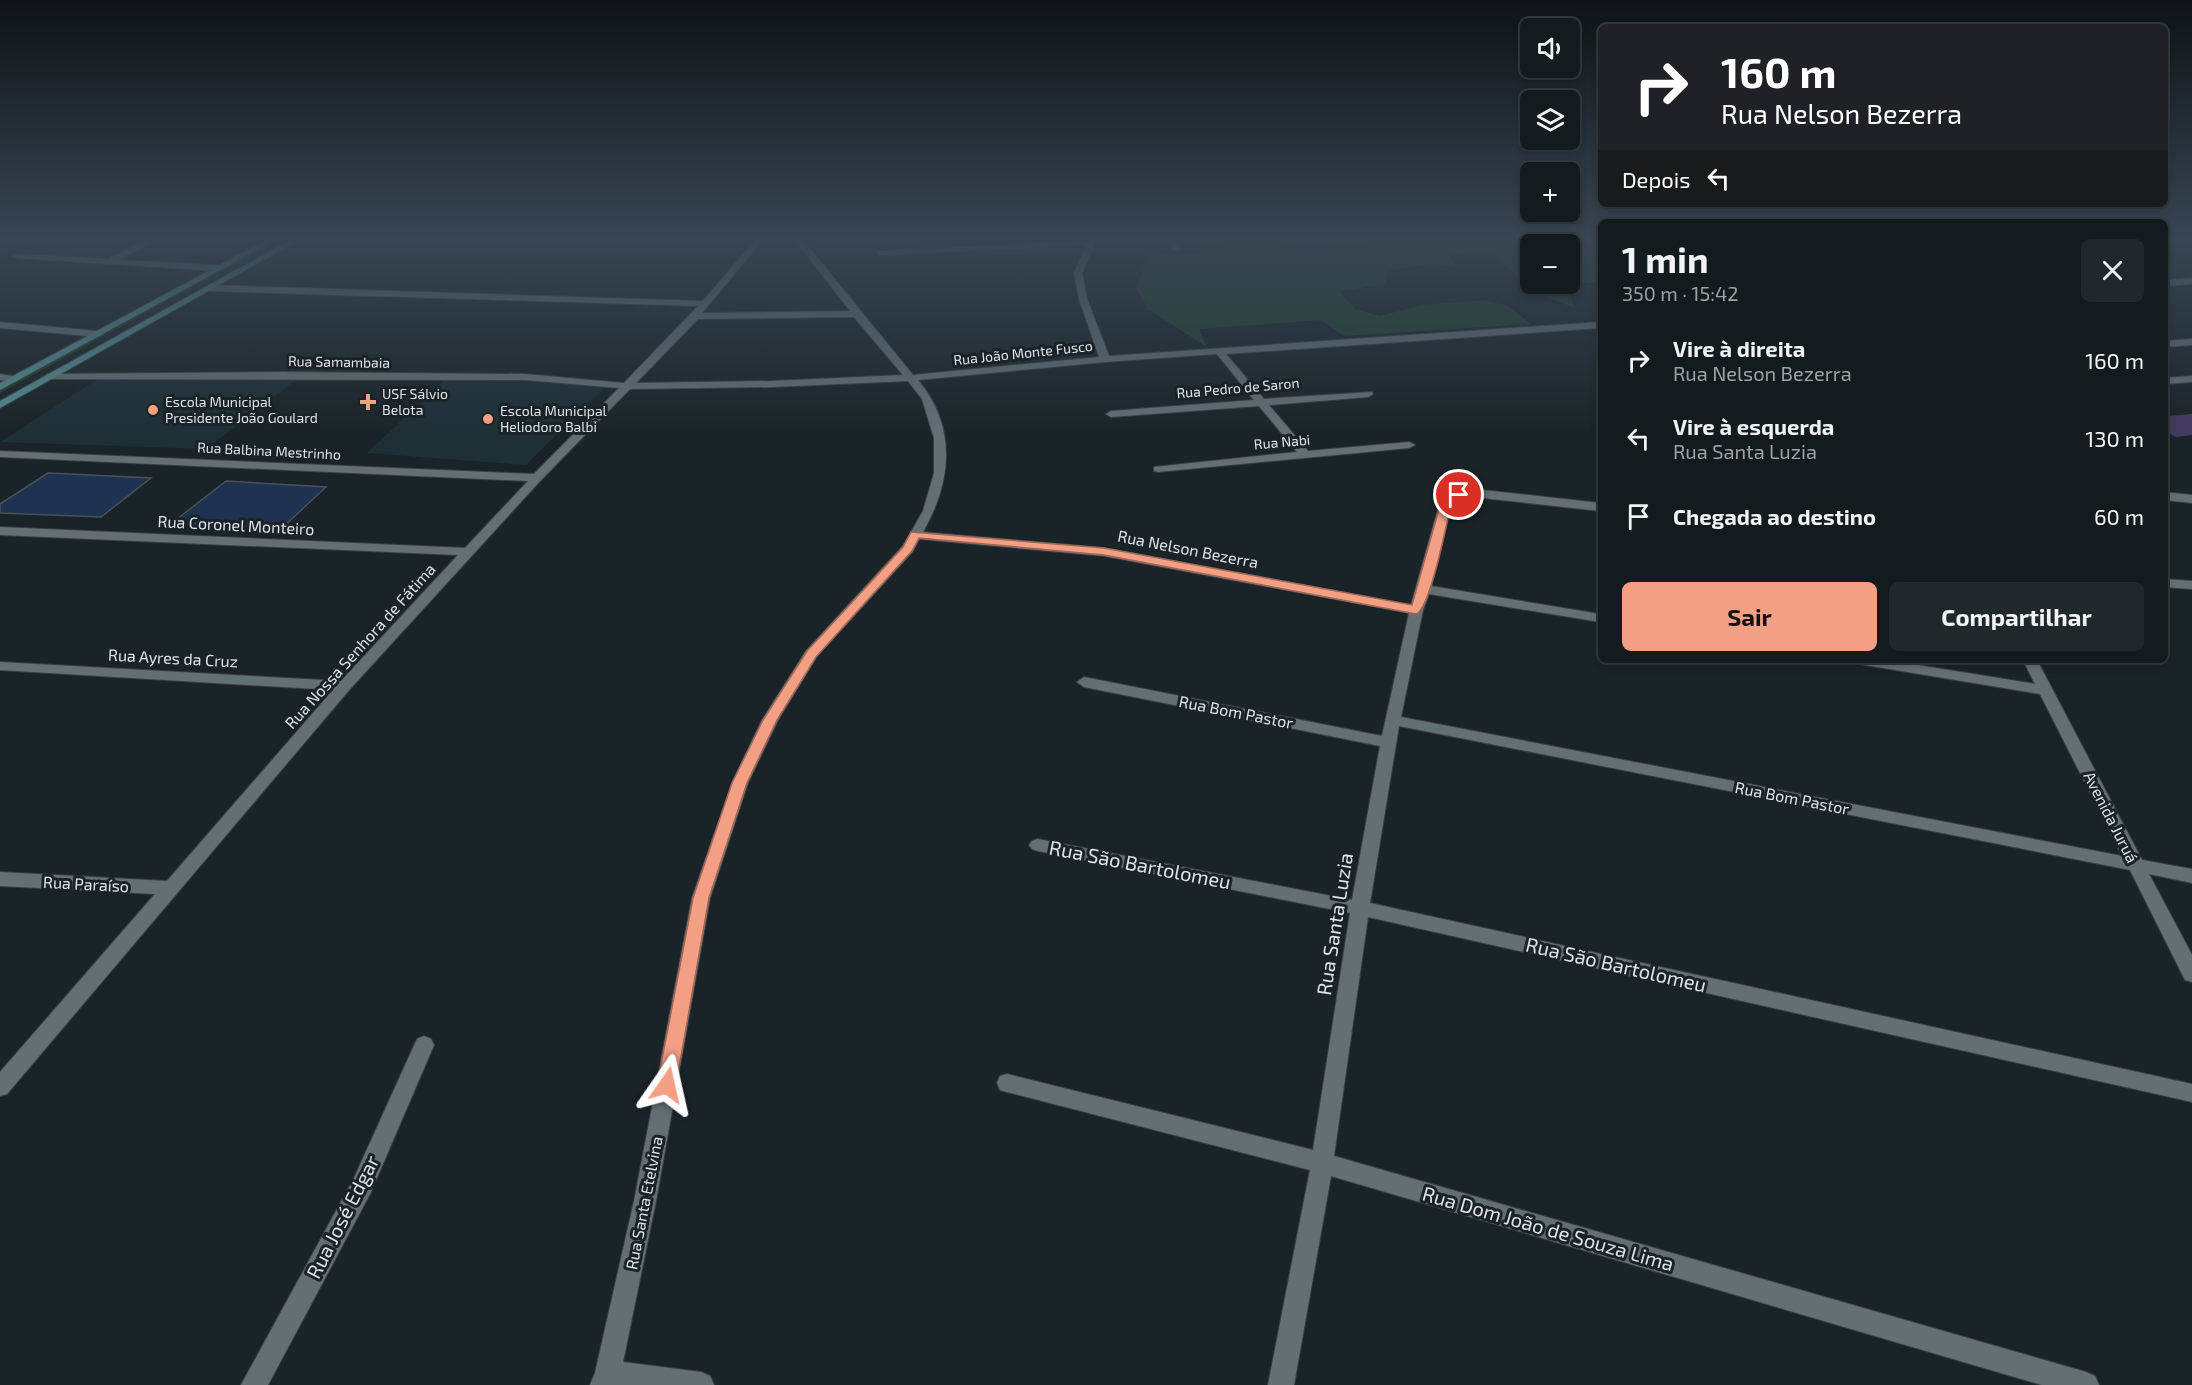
<!DOCTYPE html>
<html lang="pt">
<meta charset="utf-8">
<style>
:root{--surface:#141b1e;--page:#21282b;--text:#f1f3f6;--muted:#9da1a4;--line:#33393c;--accent:#f39f84}
body{margin:0;font-family:"Exo 2",sans-serif;background:var(--page);color:var(--text);height:100vh;display:flex;flex-direction:column;font-size:22px;white-space:nowrap}
*{box-sizing:border-box;margin:0}
p{font-size:20px;color:var(--muted)}
.icon{flex:none;width:33px;height:33px;fill:none;stroke:currentColor;stroke-width:2;stroke-linecap:round;stroke-linejoin:round}
.map{position:relative;flex:1;overflow:hidden}
.side{position:absolute;left:1598px;top:219px;width:570px;height:444px;display:flex;flex-direction:column;background:var(--surface);border-radius:9px;box-shadow:0 3px 9px #0003,0 0 0 2px var(--line)}
.side>*{flex:none}
.hud{position:absolute;left:1598px;top:24px;width:570px;height:183px;border-radius:9px;box-shadow:0 3px 9px #0003,0 0 0 2px var(--line);background:#202124;color:#fff;overflow:hidden}
.buttons{position:absolute;left:1520px;top:18px;display:grid;gap:12px}
.buttons a{display:grid;place-items:center;width:60px;height:60px;border-radius:9px;background:var(--surface);box-shadow:0 3px 9px #0003,0 0 0 2px var(--line);font-size:30px}
.pin{position:absolute;display:grid;place-items:center;width:51px;height:51px;color:#fff;margin:-26px;border:3px solid #fff;border-radius:50%;box-shadow:0 2px 6px #0007}
.me{position:absolute;width:66px;margin:-33px;rotate:11deg;stroke-linejoin:round;filter:drop-shadow(0 0 4px #0008)}
.turn{display:flex;align-items:center;gap:21px;height:126px;padding:0 24px;font-size:27px}
.turn .icon{width:78px;height:78px;stroke-width:2.5}
.turn b{display:block;font-size:42px;line-height:51px}
.then{display:flex;align-items:center;height:57px;padding:0 24px;background:#0003;gap:12px;font-size:22px}
.round{display:grid;place-items:center;flex:none;width:63px;height:63px;border-radius:9px;background:var(--page)}
.overview{display:flex;align-items:center;justify-content:space-between;height:102px;padding:0 24px}
h1{font-size:36px;font-weight:700;line-height:45px}
.cta{display:flex;gap:12px;margin-top:auto;padding:12px 24px}
.cta a{flex:1;height:69px;border-radius:9px;background:var(--accent);color:#111;font-size:24px;font-weight:700;line-height:69px;text-align:center}
.cta a+a{background:var(--page);color:var(--text)}
ul{padding:0;list-style:none}
li{display:flex;align-items:center;gap:18px;height:78px;padding:0 24px}
li div{flex:1}
li b{display:block;font-size:22px}
li em{font-style:normal}
.map>svg:first-child{display:block}
.built{fill:#1e2f36}
.green{fill:#20412d}
.water{fill:#433a5f}
.building{fill:#1e3251;stroke:#4b5058;stroke-width:1.5}
.lines{fill:none;stroke-linecap:round;stroke-linejoin:round}
.street-casing{stroke:#394044;stroke-width:2}
.secondary-casing{stroke:#394044;stroke-width:2}
.street{fill:#646f74;fill-rule:evenodd}
.secondary{fill:#528b8d;fill-rule:evenodd}
.route{fill:#f39f84;stroke:#9e6756;stroke-width:1.5}
.poi-dot{fill:#f39f84;stroke:#1a2428;stroke-width:2}
.labels{text-anchor:middle;stroke-width:6;stroke-linejoin:round;paint-order:stroke}
.far-street-label{font-size:14px;fill:#dde3e6;stroke:#1a2428}
.far-poi-label{font-size:14px;fill:#dde3e6;stroke:#1a2428;text-anchor:start}
.street-label{font-size:16px;fill:#dde3e6;stroke:#1a2428}
.near-street-label{font-size:20px;fill:#dde3e6;stroke:#1a2428}
</style>
<div class="map">
<svg width="2192" height="1385" viewBox="0 0 2192 1385">
<rect width="100%" height="100%" fill="#1a2428"/>
<g class="built">
<polygon points="101,377 297,379 206,449 0,442"/>
<polygon points="448,377 607,385 526,465 367,453"/>
</g>
<g class="green">
<polygon points="268,240 279,240 0,393 0,385"/>
<polygon points="1211,240 1256,240 1302,253 1353,250 1386,243 1450,240 1600,240 1600,283 1569,283 1569,244 1530,244 1530,284 1566,284 1575,308 1541,295 1490,252 1449,254 1455,266 1429,264 1388,271 1386,284 1340,291 1355,309 1380,316 1422,305 1485,300 1508,306 1531,324 1344,336 1321,320 1199,329 1207,347 1148,309 1136,288 1150,253 1186,254 1225,252"/>
</g>
<polygon class="water" points="2192,414 2192,435 2176,437 2165,431 2165,416"/>
<g class="building">
<polygon points="48,473 151,478 101,517 0,513 0,504"/>
<polygon points="226,481 326,487 282,528 172,523"/>
</g>
<g class="lines">
<defs>
<g id="street">
<polygon points="146,240 156,240 119,260 218,265 222,268 218,271 17,258 13,256 17,254 108,259"/>
<path d="M755 240H763L702 313 850 311 795 240H803L913 375 1099 357 1079 299 1074 273 1087 245 881 255H878V251L1097 240 1082 273 1087 299 1109 356 1600 322V328L1226 354 1264 399 1372 392 1373 394 1368 397 1269 405 1308 451 1409 442 1415 445 1409 448 1158 472 1154 471V467L1297 452 1259 406 1111 417 1106 414 1111 411 1254 400 1217 354 1105 362 918 380C957 427 952 481 923 532L1104 548 1411 605 1438 509 1452 494 1473 489 1600 503V511L1473 497C1463 498 1456 501 1450 509L1431 586 1600 614V622L1429 594 1423 610 1401 717 2122 856 2040 694 1859 664 1852 660H1887L2035 684 2023 660H2037L2142 860 2192 869V883L2149 874 2192 955V982L2185 980 2130 870 1399 726 1370 903 2192 1084V1102L1368 917 1334 1156 2086 1372 2095 1376 2099 1385H2042L1331 1176 1294 1385H1268L1310 1170 1007 1092 1000 1090 997 1083 1000 1076 1007 1074 1313 1150 1350 913 1038 851 1032 849 1029 845 1032 841 1038 839 1352 900 1380 746 1084 687 1077 682 1084 677 1382 736 1409 613 1104 556 919 539 913 551 817 656 778 720 748 783 710 898 656 1201 623 1362 701 1372 710 1376 714 1385H590L595 1373 634 1201 692 898 732 783 762 720 806 651 903 546 923 511 934 473V438L922 399 908 381 772 387 630 389 541 480 350 689 7 1094 0 1096V1072L155 894 0 886V872L167 881 333 690 0 670V662L341 681 458 555 0 535V527L465 548 528 481 0 457V451L534 474 619 388 525 380 51 379 46 376 47 374 282 372 525 374 624 383 698 306 208 291 204 288 208 285 703 301ZM854 317 903 375 772 381 636 383 698 319Z"/>
<polygon points="1164,240 1172,240 1181,248 1174,250"/>
<polygon points="2192,278 2192,284 2164,286 2164,280"/>
<polygon points="0,322 98,331 103,334 98,337 0,328"/>
<polygon points="2192,339 2192,345 2164,347 2164,341"/>
<polygon points="0,374 19,377 20,379 15,382 0,380"/>
<polygon points="2192,376 2192,382 2164,384 2164,378"/>
<polygon points="2164,492 2192,495 2192,503 2164,500"/>
<polygon points="2164,579 2192,581 2192,589 2164,587"/>
<polygon points="424,1036 431,1039 434,1045 370,1194 268,1385 241,1385 354,1178 417,1039"/>
</g>
<g id="secondary">
<polygon points="266,240 275,240 0,390 0,383"/>
<polygon points="290,240 299,240 0,408 0,401"/>
</g>
</defs>
<use href="#street" class="street-casing"/>
<use href="#secondary" class="secondary-casing"/>
<use href="#street" class="street"/>
<use href="#secondary" class="secondary"/>
</g>
<linearGradient id="sky" x2="0" y2="1"><stop stop-color="#0e1416"/><stop offset="0.55" stop-color="#384553"/><stop offset="1" stop-color="#384553" stop-opacity="0"/></linearGradient>
<rect width="2192" height="434" fill="url(#sky)"/>
<path class="route" d="M1459 492 1464 495 1455 501 1450 509C1446 526 1430 610 1416 614L1104 555 919 538 912 551 816 657 777 720 747 783 709 898 676 1085 674 1091 667 1093 660 1091 657 1085 693 898 732 783 763 720 807 651 903 547 911 532 1104 548 1412 605 1439 509 1447 497Z"/>
<g class="poi-dot">
<path d="M365 393h6v6h6v6h-6v6h-6v-6h-6v-6h6z"/>
<circle cx="153" cy="410" r="6"/>
<circle cx="488" cy="419" r="6"/>
</g>
<g class="labels">
<g class="far-street-label">
<text transform="translate(1023 353) rotate(-6)" y="5">Rua João Monte Fusco</text>
<text transform="translate(339 362) rotate(1)" y="5">Rua Samambaia</text>
<text transform="translate(1238 388) rotate(-5)" y="5">Rua Pedro de Saron</text>
<text transform="translate(1282 442) rotate(-5)" y="5">Rua Nabi</text>
<text transform="translate(269 451) rotate(3)" y="5">Rua Balbina Mestrinho</text>
</g>
<g class="far-poi-label">
<text x="382" y="399">USF Sálvio<tspan x="382" dy="16">Belota</tspan></text>
<text x="165" y="407">Escola Municipal<tspan x="165" dy="16">Presidente João Goulard</tspan></text>
<text x="500" y="416">Escola Municipal<tspan x="500" dy="16">Heliodoro Balbi</tspan></text>
</g>
<g class="street-label">
<text transform="translate(236 525) rotate(3)" y="6">Rua Coronel Monteiro</text>
<text transform="translate(1188 549) rotate(11)" y="6">Rua Nelson Bezerra</text>
<text transform="translate(360 646) rotate(-48)" y="6">Rua Nossa Senhora de Fátima</text>
<text transform="translate(173 658) rotate(3)" y="6">Rua Ayres da Cruz</text>
<text transform="translate(1236 712) rotate(11)" y="6">Rua Bom Pastor</text>
<text transform="translate(1792 798) rotate(11)" y="6">Rua Bom Pastor</text>
<text transform="translate(2111 817) rotate(63)" y="6">Avenida Juruá</text>
<text transform="translate(86 884) rotate(3)" y="6">Rua Paraíso</text>
<text transform="translate(644 1203) rotate(-79)" y="6">Rua Santa Etelvina</text>
</g>
<g class="near-street-label">
<text transform="translate(1140 865) rotate(11)" y="7">Rua São Bartolomeu</text>
<text transform="translate(1335 924) rotate(-81)" y="7">Rua Santa Luzia</text>
<text transform="translate(1616 965) rotate(13)" y="7">Rua São Bartolomeu</text>
<text transform="translate(343 1217) rotate(-63)" y="7">Rua José Edgar</text>
<text transform="translate(1548 1229) rotate(16)" y="7">Rua Dom João de Souza Lima</text>
</g>
</g>
</svg>
<div class="buttons">
<a><svg class="icon" aria-label="sound" viewBox="0 0 24 24"><path d="M4 9h4l5-4v14l-5-4H4zM17 9q2 3 0 6"/></svg></a>
<a><svg class="icon" aria-label="layers" viewBox="0 0 24 24"><path d="M12 4l9 5-9 5-9-5zM3 14l9 5 9-5"/></svg></a>
<a>+</a>
<a>−</a>
</div>
<div class="pin" style="left:1459px;top:495px;background:#d93025"><svg class="icon" aria-label="arrive" viewBox="0 0 24 24"><path d="M6 21V4h12l-3 4 3 4H6"/></svg></div>
<svg class="me" style="left:667px;top:1085px" viewBox="-20 -20 40 40"><path d="M0-17L14 15 0 8-14 15z" fill="#f39f84" stroke="#fff" stroke-width="4"/></svg>
<div class="hud">
<div class="turn"><svg class="icon" aria-label="right" viewBox="0 0 24 24"><path d="M7 20v-9h11M14 6l5 5-5 5"/></svg><div><b>160 m</b>Rua Nelson Bezerra</div></div>
<div class="then">Depois<svg class="icon" aria-label="left" viewBox="0 0 24 24"><path d="M17 20v-9H6M10 6l-5 5 5 5"/></svg></div>
</div>
<section class="side">
<div class="overview"><div><h1>1 min</h1><p>350 m · 15:42</p></div><a class="round"><svg class="icon" aria-label="close" viewBox="0 0 24 24"><path d="M6 6l12 12M18 6L6 18"/></svg></a></div>
<ul>
<li><svg class="icon" aria-label="right" viewBox="0 0 24 24"><path d="M7 20v-9h11M14 6l5 5-5 5"/></svg><div><b>Vire à direita</b><p>Rua Nelson Bezerra</p></div><em>160 m</em></li>
<li><svg class="icon" aria-label="left" viewBox="0 0 24 24"><path d="M17 20v-9H6M10 6l-5 5 5 5"/></svg><div><b>Vire à esquerda</b><p>Rua Santa Luzia</p></div><em>130 m</em></li>
<li><svg class="icon" aria-label="arrive" viewBox="0 0 24 24"><path d="M6 21V4h12l-3 4 3 4H6"/></svg><div><b>Chegada ao destino</b></div><em>60 m</em></li>
</ul>
<div class="cta"><a>Sair</a><a>Compartilhar</a></div>
</section>
</div>
